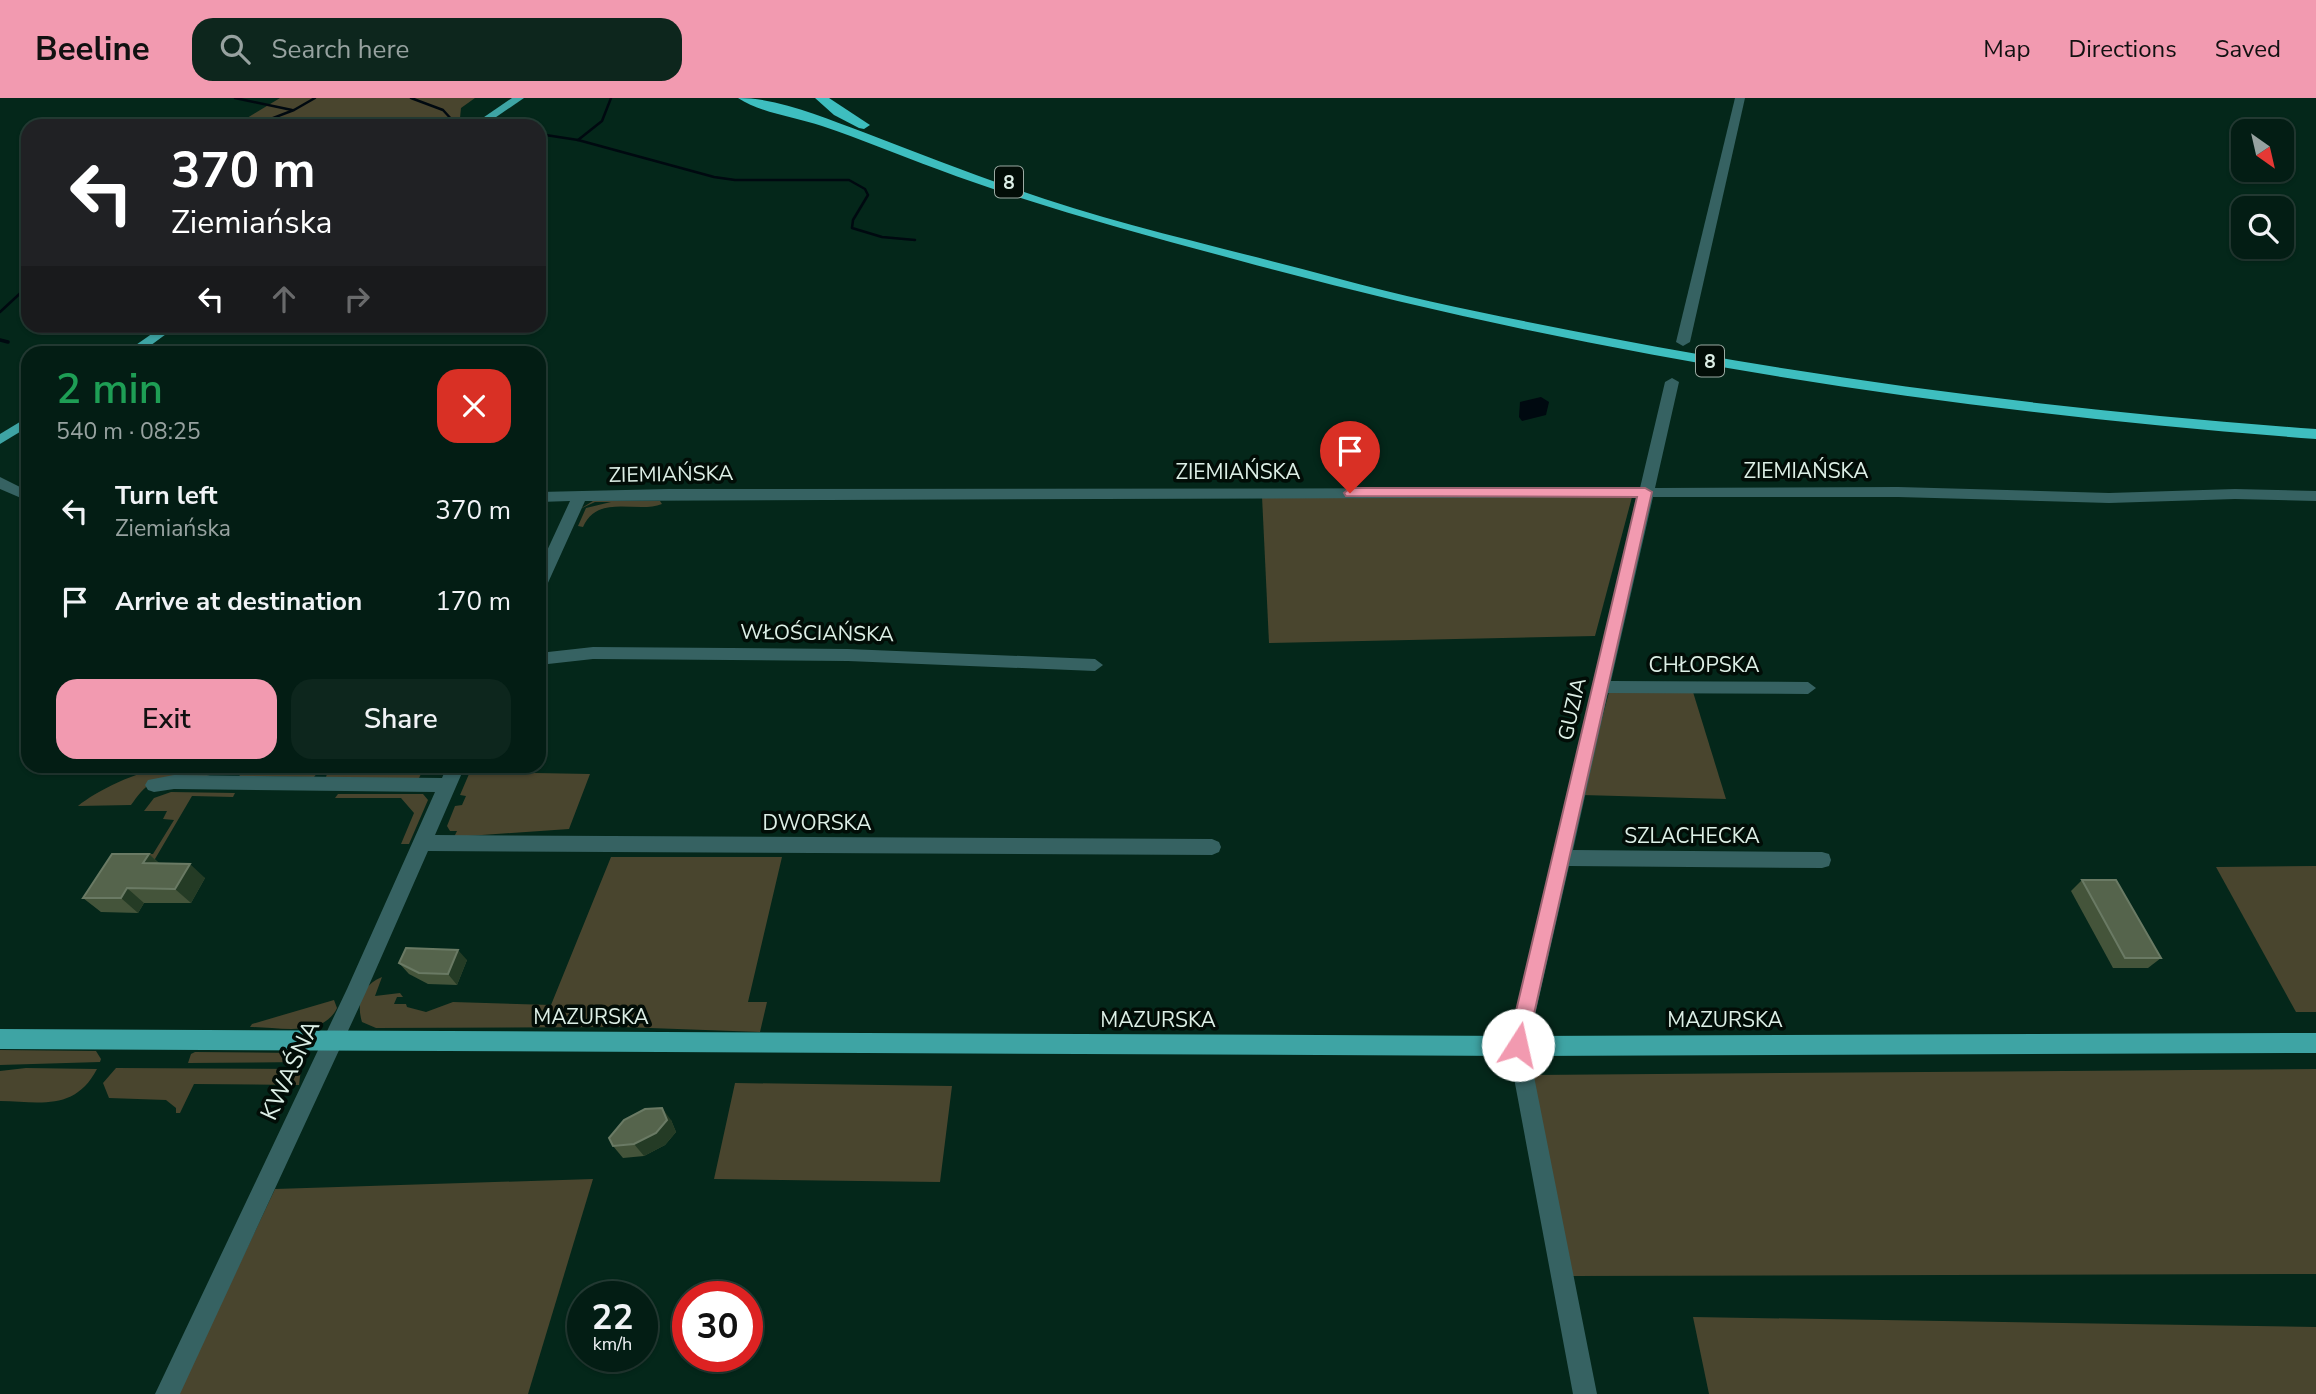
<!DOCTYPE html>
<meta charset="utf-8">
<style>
:root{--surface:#031d14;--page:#0d261d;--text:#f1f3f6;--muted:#97a2a0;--line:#243b34;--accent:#f29ab0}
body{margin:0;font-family:"Nunito Sans",sans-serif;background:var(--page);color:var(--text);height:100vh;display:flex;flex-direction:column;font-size:26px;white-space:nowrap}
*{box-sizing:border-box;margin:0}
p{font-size:23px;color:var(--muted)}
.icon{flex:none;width:38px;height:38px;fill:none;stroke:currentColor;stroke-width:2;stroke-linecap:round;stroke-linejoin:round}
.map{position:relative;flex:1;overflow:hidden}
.drawer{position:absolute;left:21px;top:248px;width:525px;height:427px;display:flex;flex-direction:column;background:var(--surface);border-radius:21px;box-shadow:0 2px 5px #0004,0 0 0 2px var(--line)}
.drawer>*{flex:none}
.banner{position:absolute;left:21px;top:21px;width:525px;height:214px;border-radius:21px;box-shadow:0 2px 5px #0004,0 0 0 2px var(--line);background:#202124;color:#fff;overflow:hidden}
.needle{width:46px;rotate:146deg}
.fabs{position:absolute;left:2231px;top:21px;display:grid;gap:14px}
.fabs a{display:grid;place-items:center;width:63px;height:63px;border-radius:14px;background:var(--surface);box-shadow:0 2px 5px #0004,0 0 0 2px var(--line);font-size:35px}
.speed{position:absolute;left:567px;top:1183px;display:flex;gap:14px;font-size:35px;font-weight:700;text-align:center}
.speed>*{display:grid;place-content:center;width:91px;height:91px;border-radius:50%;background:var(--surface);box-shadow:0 2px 5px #0004,0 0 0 2px var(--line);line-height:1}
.speed small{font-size:18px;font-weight:400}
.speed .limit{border:10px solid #d22;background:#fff;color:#111}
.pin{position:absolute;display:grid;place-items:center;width:60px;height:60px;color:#fff;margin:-72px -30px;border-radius:50% 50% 50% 0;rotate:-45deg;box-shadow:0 0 7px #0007}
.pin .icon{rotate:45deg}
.me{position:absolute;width:77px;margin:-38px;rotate:10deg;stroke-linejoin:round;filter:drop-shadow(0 0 5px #0008)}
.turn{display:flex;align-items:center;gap:24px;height:147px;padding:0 35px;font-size:32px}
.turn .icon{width:91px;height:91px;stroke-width:2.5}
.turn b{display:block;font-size:49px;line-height:60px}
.lanes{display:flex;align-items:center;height:66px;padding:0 35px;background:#0003;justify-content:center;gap:35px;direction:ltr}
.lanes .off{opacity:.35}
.round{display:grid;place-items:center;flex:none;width:74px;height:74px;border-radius:21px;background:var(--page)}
.headline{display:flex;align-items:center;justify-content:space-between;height:119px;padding:0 35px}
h1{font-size:42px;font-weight:600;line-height:52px;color:#1e9e55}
.action{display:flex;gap:14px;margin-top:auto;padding:14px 35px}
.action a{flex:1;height:80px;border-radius:21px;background:var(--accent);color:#111;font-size:28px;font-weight:600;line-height:80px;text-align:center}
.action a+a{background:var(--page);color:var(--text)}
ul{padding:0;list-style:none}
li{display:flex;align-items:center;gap:21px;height:91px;padding:0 35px}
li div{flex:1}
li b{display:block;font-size:26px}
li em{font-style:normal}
header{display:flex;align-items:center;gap:42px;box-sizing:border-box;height:98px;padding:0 35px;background:var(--accent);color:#111}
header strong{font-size:33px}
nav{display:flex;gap:38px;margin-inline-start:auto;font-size:24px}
.search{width:490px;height:63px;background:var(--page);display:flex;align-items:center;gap:18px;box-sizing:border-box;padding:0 24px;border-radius:21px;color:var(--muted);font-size:26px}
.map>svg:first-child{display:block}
.green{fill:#49452e}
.water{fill:#000910}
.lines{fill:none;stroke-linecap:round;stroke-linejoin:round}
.stream-far1{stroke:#000910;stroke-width:2.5}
.stream{stroke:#000910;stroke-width:3.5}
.minor{fill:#366262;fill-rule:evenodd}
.major{fill:#3ea4a4;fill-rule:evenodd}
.highway{fill:#3ebebf;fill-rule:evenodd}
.wall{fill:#44543a}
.shaded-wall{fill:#243b25}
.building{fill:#55644c;stroke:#6a7a64;stroke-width:2}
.route{fill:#f29ab0;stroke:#9d6472;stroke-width:2}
.labels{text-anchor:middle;stroke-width:7;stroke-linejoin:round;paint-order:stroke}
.shield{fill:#020d07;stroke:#9baba3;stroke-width:2}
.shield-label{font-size:19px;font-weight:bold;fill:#ddefe6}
.street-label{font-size:21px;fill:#ddefe6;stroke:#020d07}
.near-street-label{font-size:24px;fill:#ddefe6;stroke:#020d07}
</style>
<header>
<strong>Beeline</strong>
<div class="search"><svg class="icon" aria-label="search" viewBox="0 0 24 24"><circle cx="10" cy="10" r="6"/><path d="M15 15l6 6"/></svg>Search here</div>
<nav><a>Map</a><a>Directions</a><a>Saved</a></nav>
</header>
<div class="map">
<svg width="2316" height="1296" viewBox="0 0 2316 1296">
<rect width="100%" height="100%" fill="#04271a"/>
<g class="green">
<polygon points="280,0 475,0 461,10 460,20 451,28 234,28"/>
<polygon points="1262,398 1632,399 1595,538 1269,545"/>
<path d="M593 403H660L662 406C637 416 598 395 583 429L578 428 586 410 611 404H595L580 411Z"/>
<polygon points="1609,594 1693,594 1726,701 1582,697"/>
<polygon points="235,668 444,669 434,676 421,676 418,682 326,679 328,673 319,673 314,679 240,678 235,672"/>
<path d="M212 669H223C205 687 176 675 154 684 144 688 137 699 131 707L78 708C96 693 139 672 163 671 178 669 198 674 212 669Z"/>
<polygon points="472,669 479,669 478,674 590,676 569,731 454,739 457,733 450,733 447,728 455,708 462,707 466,698 460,697"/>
<polygon points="171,694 235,695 233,699 192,698 155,761 135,762 139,756 153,756 174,722 163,721 167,713 144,713 154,700"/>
<polygon points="338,696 423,696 428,702 409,746 401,746 414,715 401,700 335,700"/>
<path d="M611 759H782L748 904H767L760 934 622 929 376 930 362 924C356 905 362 887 382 879L375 898 400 895 403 899H397L394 906H406L407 909 426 914 453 904 551 907Z"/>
<polygon points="2316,768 2316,914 2296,914 2216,769"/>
<path d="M334 902 337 910C323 940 278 929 250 929L252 926Z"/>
<polygon points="0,952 96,953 101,961 100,964 0,967"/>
<polygon points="195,954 297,955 306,964 188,965 191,956"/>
<path d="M26 970 97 971C75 1013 41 1004 0 1003V973Z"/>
<polygon points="116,970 301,971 299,987 194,986 180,1015 176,1015 176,1010 166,1002 109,1000 103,985"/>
<polygon points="2316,971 2316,1176 1570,1178 1532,977"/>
<polygon points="735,985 952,988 940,1084 714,1081"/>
<polygon points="593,1081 528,1296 178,1296 275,1091"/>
<polygon points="1693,1219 2316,1229 2316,1296 1709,1296"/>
</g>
<polygon class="water" points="1541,299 1549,304 1546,317 1522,323 1519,319 1520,304"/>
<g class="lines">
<g class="stream-far1">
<polyline points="235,0 292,12"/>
<polyline points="411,0 443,12 453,23"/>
<polyline points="252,28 294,12 315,0"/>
<polyline points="539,36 578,42 714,79 735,82 849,82 865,91 868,97 853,122 852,130 882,139 915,142"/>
<polyline points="578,42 602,23 611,0"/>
<polyline points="0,214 28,188"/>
</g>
<polyline class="stream" points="0,242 8,244"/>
<g class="minor">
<polygon points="1735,0 1745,0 1690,244 1683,248 1676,244"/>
<polygon points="1672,280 1679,284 1655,390 1898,389 2109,395 2235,391 2316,393 2316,403 2235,401 2109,405 1898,399 1653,399 1611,583 1808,584 1816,590 1808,596 1608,595 1573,752 1822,754 1829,756 1831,762 1829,768 1822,770 1569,768 1528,948 1597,1296 1573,1296 1508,948 1638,399 585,403 547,487 539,492 539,470 570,403 539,404 539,394 668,391 1640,390 1665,284"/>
<polygon points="0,379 28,393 28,403 0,391"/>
<polygon points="593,549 848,551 1095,561 1103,567 1095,573 848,563 593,561 539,567 539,555"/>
<polygon points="447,668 465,668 435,737 1212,741 1219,744 1221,749 1219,754 1212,757 428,753 366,894 180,1296 155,1296 347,891 435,694 174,691 154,694 148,692 145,687 148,682 174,677 442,680"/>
</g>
<g class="major">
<polygon points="512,0 524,0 483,28 471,28"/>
<polygon points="163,228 177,228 139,256 123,256"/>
<polygon points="28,319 28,329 0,346 0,336"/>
<polygon points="0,931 1518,938 2316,935 2316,955 1518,958 0,951"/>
</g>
<g class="highway">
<path d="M738 0C779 0 824 20 863 34 913 53 964 73 1015 91 1119 128 1230 151 1336 180 1428 205 1522 223 1615 241 1846 285 2081 314 2316 331V341C1953 314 1592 259 1241 163 1138 135 1036 108 937 71 899 57 861 41 822 28 795 19 761 15 738 0Z"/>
<polygon points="815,0 829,0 870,27 864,31 859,30 834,17"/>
</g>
</g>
<g class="wall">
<polygon points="149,756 159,765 205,780 191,805 144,805 138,815 101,814 83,800"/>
<polygon points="2082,782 2161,860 2148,870 2113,870 2071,793"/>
<polygon points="467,862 457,887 428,886 409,876 399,865"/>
<polygon points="671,1022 676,1034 665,1047 644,1058 623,1060 613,1048"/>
</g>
<g class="shaded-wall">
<polygon points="149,756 165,771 143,765"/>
<polygon points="190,766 205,780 191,805 175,791"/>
<polygon points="127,790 144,805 138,815 121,800"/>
<polygon points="458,852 467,862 457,887 448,876"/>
<polygon points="662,1010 671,1022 676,1034 665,1047 644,1058 634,1046"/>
</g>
<g class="building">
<polygon points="353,24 373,28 346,28"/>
<polygon points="112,756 149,756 143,765 190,766 175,791 127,790 121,800 83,800"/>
<polygon points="2082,782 2116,782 2161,860 2125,860"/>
<polygon points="406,850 458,852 448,876 419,875 399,865"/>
<polygon points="662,1010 667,1022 656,1035 634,1046 613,1048 609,1040 624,1022 645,1011"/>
</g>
<polygon class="route" points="1350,390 1645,390 1652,394 1527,947 1524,954 1518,956 1511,954 1508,947 1637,399 1346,398 1344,395"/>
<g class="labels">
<g class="shield">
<rect x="995" y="68.5" width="28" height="31" rx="5"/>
<rect x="1696" y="247.5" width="28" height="31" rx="5"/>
</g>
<g class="shield-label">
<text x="1009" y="91">8</text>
<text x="1710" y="270">8</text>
</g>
<g class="street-label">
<text x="1806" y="380">ZIEMIAŃSKA</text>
<text x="1238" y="381">ZIEMIAŃSKA</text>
<text transform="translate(671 376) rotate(-1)" y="7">ZIEMIAŃSKA</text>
<text transform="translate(817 535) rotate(1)" y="7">WŁOŚCIAŃSKA</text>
<text x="1704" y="574">CHŁOPSKA</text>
<text transform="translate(1572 611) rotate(-77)" y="7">GUZIA</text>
<text x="817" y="732">DWORSKA</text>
<text x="1692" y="745">SZLACHECKA</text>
<text x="591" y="926">MAZURSKA</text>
<text x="1158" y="929">MAZURSKA</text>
<text x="1725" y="929">MAZURSKA</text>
</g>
<g class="near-street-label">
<text transform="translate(290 972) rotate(-65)" y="8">KWAŚNA</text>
</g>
</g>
</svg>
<div class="fabs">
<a><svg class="needle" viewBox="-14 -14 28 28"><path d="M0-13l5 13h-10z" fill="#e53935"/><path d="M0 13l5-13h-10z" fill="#97a2a0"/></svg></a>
<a><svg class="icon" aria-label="search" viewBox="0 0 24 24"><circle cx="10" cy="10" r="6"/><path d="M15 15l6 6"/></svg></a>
</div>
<div class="speed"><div>22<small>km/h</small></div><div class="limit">30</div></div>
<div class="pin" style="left:1350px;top:395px;background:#d93025"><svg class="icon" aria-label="arrive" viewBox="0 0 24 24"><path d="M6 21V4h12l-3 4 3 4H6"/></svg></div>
<svg class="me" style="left:1518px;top:947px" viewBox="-20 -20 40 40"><circle r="19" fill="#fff"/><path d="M0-13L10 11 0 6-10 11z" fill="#f29ab0"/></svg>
<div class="banner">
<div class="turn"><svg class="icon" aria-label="left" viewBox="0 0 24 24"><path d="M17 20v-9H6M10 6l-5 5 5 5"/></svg><div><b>370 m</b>Ziemiańska</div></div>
<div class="lanes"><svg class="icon" aria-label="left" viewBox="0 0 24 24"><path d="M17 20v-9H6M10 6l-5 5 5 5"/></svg><svg class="icon off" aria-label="ahead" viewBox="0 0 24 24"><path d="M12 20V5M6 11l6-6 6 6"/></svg><svg class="icon off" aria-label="right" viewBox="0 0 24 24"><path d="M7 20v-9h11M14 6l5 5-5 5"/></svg></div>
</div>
<section class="drawer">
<div class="headline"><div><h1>2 min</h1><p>540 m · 08:25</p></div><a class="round" style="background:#d93025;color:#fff"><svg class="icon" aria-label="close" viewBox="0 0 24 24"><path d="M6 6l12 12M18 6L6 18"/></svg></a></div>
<ul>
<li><svg class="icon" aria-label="left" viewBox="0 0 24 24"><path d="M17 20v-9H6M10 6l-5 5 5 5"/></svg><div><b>Turn left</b><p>Ziemiańska</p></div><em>370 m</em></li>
<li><svg class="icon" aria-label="arrive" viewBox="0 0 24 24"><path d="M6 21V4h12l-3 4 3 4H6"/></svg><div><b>Arrive at destination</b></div><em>170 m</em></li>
</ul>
<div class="action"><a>Exit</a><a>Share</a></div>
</section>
</div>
